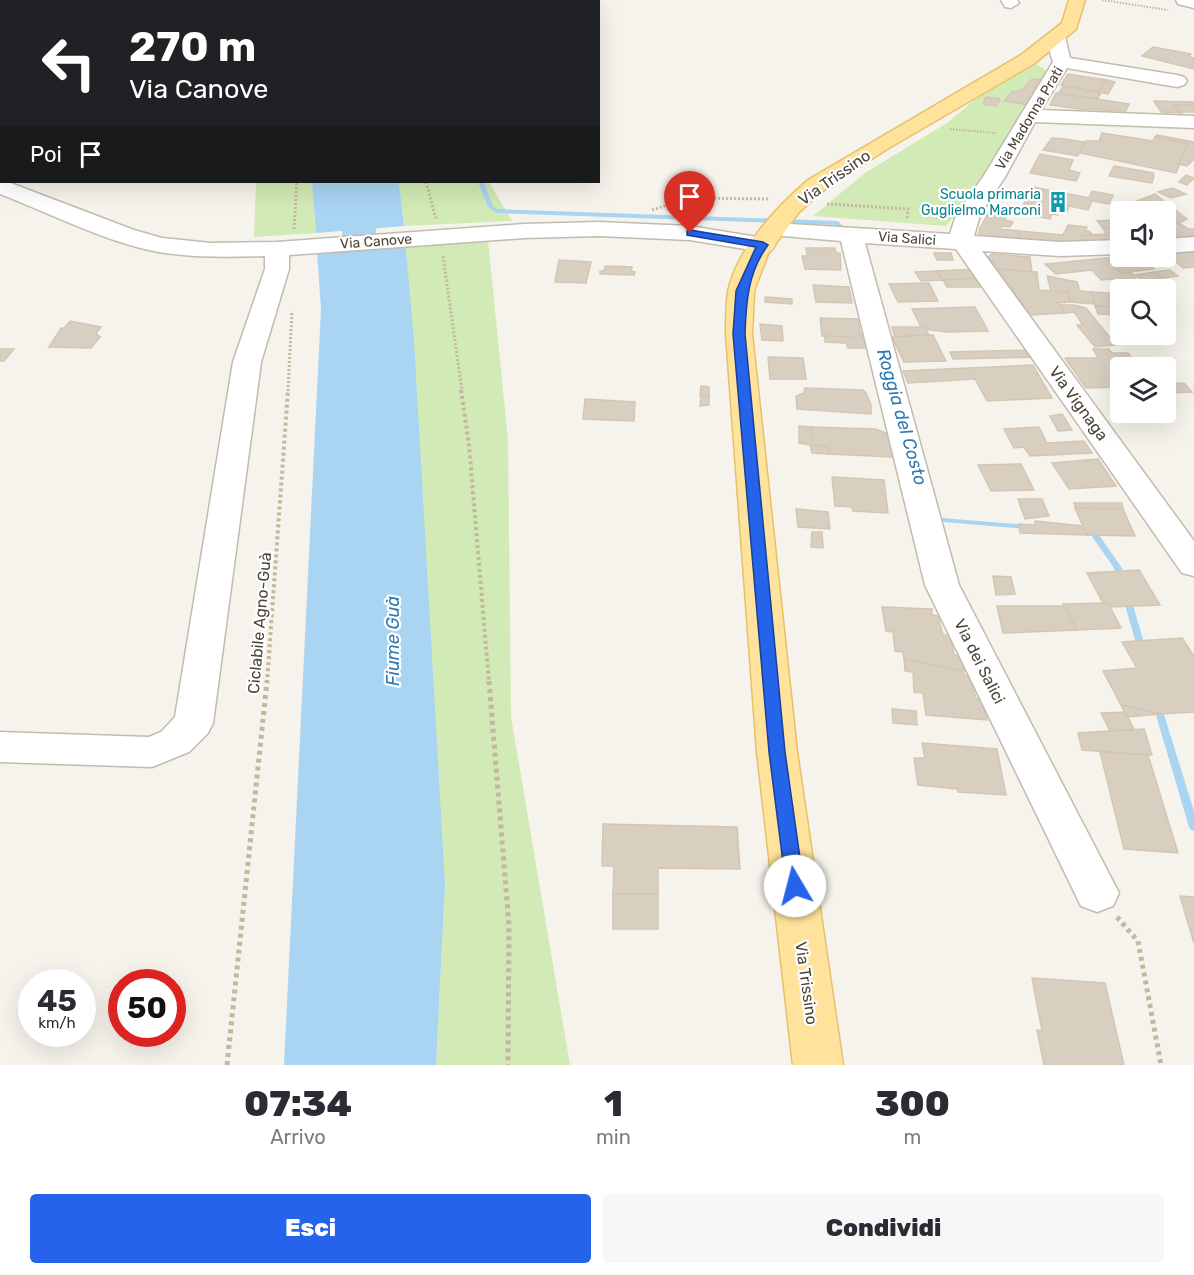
<!DOCTYPE html>
<html lang="it">
<meta charset="utf-8">
<style>
:root{--surface:#fff;--page:#f7f7f7;--text:#2b2b33;--muted:#7c7c81;--accent:#2563eb}
body{margin:0;font-family:Rubik,sans-serif;background:var(--page);color:var(--text);height:100vh;display:flex;flex-direction:column;font-size:22px;white-space:nowrap}
*{box-sizing:border-box;margin:0}
p{font-size:20px;color:var(--muted)}
.icon{flex:none;width:33px;height:33px;fill:none;stroke:currentColor;stroke-width:2;stroke-linecap:round;stroke-linejoin:round}
.map{position:relative;height:1065px;overflow:hidden}
.sheet{display:flex;flex-direction:column;background:var(--surface);flex:1}
.sheet>*{flex:none}
.banner{position:absolute;left:0px;top:0px;width:600px;height:183px;box-shadow:0 6px 24px #0002;background:#202124;color:#fff;overflow:hidden}
.fabs{position:absolute;left:1110px;top:201px;display:grid;gap:12px}
.fabs a{display:grid;place-items:center;width:66px;height:66px;border-radius:6px;background:var(--surface);box-shadow:0 6px 24px #0002;font-size:30px}
.speed{position:absolute;left:18px;top:969px;display:flex;gap:12px;font-size:30px;font-weight:700;text-align:center}
.speed>*{display:grid;place-content:center;width:78px;height:78px;border-radius:50%;background:var(--surface);box-shadow:0 6px 24px #0002;line-height:1}
.speed small{font-size:15px;font-weight:400}
.speed .limit{border:9px solid #d22;background:#fff;color:#111}
.pin{position:absolute;display:grid;place-items:center;width:51px;height:51px;color:#fff;margin:-62px -26px;border-radius:50% 50% 50% 0;rotate:-45deg;box-shadow:0 0 6px #0007}
.pin .icon{rotate:45deg}
.me{position:absolute;width:66px;margin:-33px;rotate:352deg;stroke-linejoin:round;filter:drop-shadow(0 0 4px #0008)}
.turn{display:flex;align-items:center;gap:21px;height:126px;padding:0 30px;font-size:27px}
.turn .icon{width:78px;height:78px;stroke-width:2.5}
.turn b{display:block;font-size:42px;line-height:51px}
.then{display:flex;align-items:center;height:57px;padding:0 30px;background:#0003;gap:12px;font-size:22px}
.eta{display:flex;justify-content:space-evenly;align-items:center;height:102px;text-align:center}
.eta b{font-size:36px;font-weight:800;line-height:42px}
.action{display:flex;gap:12px;margin-top:auto;padding:12px 30px}
.action a{flex:1;height:69px;border-radius:6px;background:var(--accent);color:#fff;font-size:24px;font-weight:800;line-height:69px;text-align:center}
.action a+a{background:var(--page);color:var(--text)}
.map>svg:first-child{display:block}
.green{fill:#d2eab5}
.water{fill:#a9d4f2}
.lines{fill:none;stroke-linecap:round;stroke-linejoin:round}
.stream{fill:#a9d4f2;fill-rule:evenodd}
.river{fill:#a9d4f2;fill-rule:evenodd}
.building{fill:#d8cfc1;stroke:#d3c7b4;stroke-width:1.5}
.minor-casing{stroke:#c2bbae;stroke-width:3}
.major-casing{stroke:#e6c16a;stroke-width:3}
.path-far3{stroke:#c4b79f;stroke-width:2;stroke-dasharray:1.5 1.5;stroke-linecap:butt}
.path-far2{stroke:#c4b79f;stroke-width:3;stroke-dasharray:2 2;stroke-linecap:butt}
.path-far1{stroke:#c4b79f;stroke-width:4;stroke-dasharray:3 3;stroke-linecap:butt}
.path{stroke:#c4b79f;stroke-width:5;stroke-dasharray:4 4;stroke-linecap:butt}
.minor{fill:#fff;fill-rule:evenodd}
.major{fill:#ffe39c;fill-rule:evenodd}
.route{fill:#2563eb;stroke:#184099;stroke-width:1.5}
.labels{text-anchor:middle;stroke-width:4.5;stroke-linejoin:round;paint-order:stroke}
.far-street-label{font-size:14px;fill:#4b4439;stroke:#fff}
.far-culture-label{font-size:14px;fill:#0d838f;stroke:#fff;text-anchor:end}
.street-label{font-size:16px;fill:#4b4439;stroke:#fff}
.water-label{font-size:18px;font-style:italic;fill:#2e7ab2;stroke:#fff}
</style>
<div class="map">
<svg width="1194" height="1065" viewBox="0 0 1194 1065">
<rect width="100%" height="100%" fill="#f6f3ec"/>
<g class="green">
<polygon points="0,0 260,0 261,1 2,2 0,28"/>
<polygon points="1026,57 1050,73 982,185 946,226 813,216 865,173 947,123"/>
<polygon points="256,182 312,182 316,233 254,237"/>
<polygon points="399,182 489,182 512,221 404,226"/>
<polygon points="488,240 508,440 511,717 570,1065 436,1065 445,884 406,248"/>
</g>
<g class="water">
<polygon points="312,182 399,182 404,226 316,233"/>
<polygon points="405,239 414,341 445,884 436,1065 284,1065 321,309 317,252"/>
</g>
<g class="lines">
<g class="stream">
<polygon points="0,0 5,0 0,3"/>
<polygon points="394,0 398,0 399,2 395,2"/>
<rect x="0" y="109" width="2" height="2"/>
<rect x="0" y="138" width="2" height="3"/>
<polygon points="478,182 484,182 493,206 497,209 837,221 839,222 851,235 846,236 835,225 496,213 488,207"/>
<polygon points="930,517 1028,525 1032,527 1028,529 933,521 929,519"/>
<polygon points="1085,528 1094,528 1122,568 1126,581 1125,583 1119,583 1114,568 1089,532 1085,532 1084,530"/>
<polygon points="1127,595 1131,598 1146,650 1145,652 1139,652 1138,650 1123,598"/>
<polygon points="1157,702 1160,703 1161,705 1194,811 1194,831 1191,830 1189,827 1153,705 1154,703"/>
</g>
<polygon class="river" points="341,182 373,182 380,300 375,308 362,311 349,308 344,300"/>
</g>
<g class="building">
<polygon points="1153,47 1191,54 1189,57 1194,58 1194,69 1142,56"/>
<polygon points="1068,74 1086,77 1107,80 1098,92 1061,85"/>
<polygon points="1032,79 1044,80 1029,105 1004,101 1012,92 1022,90"/>
<polygon points="1107,80 1115,82 1108,94 1098,92"/>
<polygon points="1063,86 1078,89 1101,93 1097,99 1059,93"/>
<polygon points="1056,93 1097,99 1129,104 1126,111 1080,109 1050,105"/>
<polygon points="986,97 1000,99 996,106 983,104"/>
<polygon points="1154,101 1194,102 1194,105 1175,105 1179,112 1183,113 1161,112"/>
<polygon points="1175,105 1194,105 1194,112 1179,112"/>
<polygon points="1102,133 1153,141 1155,137 1188,143 1176,173 1080,153 1085,141 1099,141"/>
<polygon points="1157,135 1194,142 1194,159 1187,166 1179,164 1188,143 1155,137"/>
<polygon points="1052,138 1065,139 1084,142 1078,156 1043,150"/>
<polygon points="1040,154 1073,160 1069,170 1080,173 1076,181 1030,173"/>
<polygon points="1114,166 1153,173 1154,176 1152,183 1109,176"/>
<polygon points="1186,175 1194,178 1187,185 1179,182"/>
<polygon points="1033,187 1089,198 1092,191 1113,195 1109,204 1092,201 1088,210 1069,206 1067,212 1060,210 1058,215 1052,214 1050,219 1019,213"/>
<polygon points="1172,188 1186,194 1171,198 1158,192"/>
<polygon points="1155,194 1173,208 1145,211 1134,202"/>
<polygon points="1173,208 1187,219 1179,223 1166,224 1166,212 1145,211"/>
<polygon points="989,212 1007,215 1005,220 1013,222 1010,227 1002,226 999,229 1020,231 1018,244 977,240 980,228"/>
<polygon points="1113,220 1117,227 1103,228 1097,221"/>
<polygon points="1177,222 1188,229 1194,229 1194,241 1166,243 1166,224"/>
<polygon points="1068,225 1087,227 1085,231 1089,231 1093,235 1080,236 1088,247 1018,244 1020,231 1063,235"/>
<polygon points="1120,227 1120,245 1088,247 1080,236 1106,234 1103,228"/>
<polygon points="806,248 835,248 836,253 840,253 841,270 805,269 802,256 807,256"/>
<polygon points="1194,249 1194,267 1183,268 1166,253"/>
<polygon points="934,253 951,253 953,260 937,260"/>
<polygon points="992,254 1030,257 1032,272 998,269 988,257"/>
<polygon points="1141,257 1154,269 1121,273 1106,258"/>
<polygon points="1106,258 1121,273 1131,272 1141,287 1139,290 1120,290 1120,295 1113,279 1101,280 1092,270 1056,274 1045,264"/>
<polygon points="559,260 591,262 586,283 555,282"/>
<polygon points="605,266 632,267 631,271 635,272 634,275 600,274 600,271 604,271"/>
<polygon points="979,269 984,278 943,280 936,271"/>
<polygon points="998,269 1037,272 1039,290 1068,292 1070,302 1058,303 1065,313 1030,315"/>
<polygon points="1170,270 1178,276 1163,278 1154,272"/>
<polygon points="936,271 943,280 921,281 915,272"/>
<polygon points="1154,272 1173,285 1155,289 1135,275"/>
<polygon points="1047,276 1077,282 1080,291 1092,292 1094,304 1070,302 1068,292 1051,291"/>
<polygon points="984,278 989,287 947,287 943,280"/>
<polygon points="929,283 938,301 898,302 889,284"/>
<polygon points="813,285 849,287 852,303 816,302"/>
<polygon points="1092,292 1108,293 1112,307 1095,306"/>
<polygon points="1108,293 1120,295 1120,315 1098,314 1095,306 1112,307"/>
<polygon points="765,297 792,299 792,304 765,302"/>
<polygon points="1060,305 1074,305 1086,308 1116,345 1095,347 1077,325 1083,325 1074,312 1065,313"/>
<polygon points="975,307 988,331 948,332 922,329 912,309"/>
<polygon points="820,318 858,319 861,338 822,336"/>
<polygon points="70,321 101,327 96,333 100,337 91,348 49,347 61,328 64,328"/>
<polygon points="760,324 782,326 783,341 762,340"/>
<polygon points="892,327 925,327 929,335 895,337"/>
<polygon points="860,334 867,335 870,348 848,348 846,343 825,342 825,336 861,338"/>
<polygon points="933,335 946,361 904,362 892,337"/>
<polygon points="0,349 14,349 4,361 0,361"/>
<polygon points="1093,349 1109,349 1112,353 1128,353 1139,368 1120,368 1120,375 1116,375 1120,381 1120,387 1086,388 1065,358 1098,358"/>
<polygon points="1032,350 1036,357 953,359 950,352"/>
<polygon points="768,357 803,358 806,379 770,379"/>
<polygon points="1033,365 1052,398 987,401 975,379 908,383 903,371"/>
<polygon points="1184,383 1192,392 1166,393 1166,384"/>
<polygon points="701,386 709,387 709,396 700,396"/>
<polygon points="805,388 863,390 866,393 871,405 871,414 797,409 796,396 804,393"/>
<polygon points="701,396 709,396 709,405 700,406"/>
<polygon points="585,399 635,402 634,421 583,419"/>
<polygon points="1062,414 1072,430 1058,431 1050,416"/>
<polygon points="799,426 811,427 812,444 828,447 830,454 812,453 810,445 799,443"/>
<polygon points="811,427 876,429 886,433 888,443 892,447 892,457 830,454 828,447 812,444"/>
<polygon points="1039,427 1047,443 1084,441 1092,453 1030,456 1024,447 1014,448 1004,429"/>
<polygon points="1098,459 1116,486 1069,489 1052,463"/>
<polygon points="1021,464 1034,490 991,491 978,465"/>
<polygon points="832,477 884,480 888,513 853,511 852,507 835,506"/>
<polygon points="1018,499 1042,499 1049,516 1025,519"/>
<polygon points="1074,503 1122,503 1123,509 1076,509"/>
<polygon points="1075,508 1123,509 1135,536 1087,535"/>
<polygon points="796,509 828,512 830,529 798,527"/>
<polygon points="1035,521 1083,526 1087,535 1020,533 1019,524 1035,525"/>
<polygon points="812,532 822,532 823,548 811,547"/>
<polygon points="1139,570 1160,605 1110,607 1108,603 1103,603 1087,573"/>
<polygon points="993,576 1011,577 1015,594 996,595"/>
<polygon points="1108,603 1121,628 1077,630 1063,604"/>
<polygon points="997,606 1064,606 1077,630 1003,633"/>
<polygon points="882,607 932,609 932,615 938,616 943,635 950,635 954,655 961,656 964,671 904,659 903,652 895,651 893,632 886,631"/>
<polygon points="1182,638 1194,656 1194,712 1161,714 1121,705 1103,671 1137,668 1122,642"/>
<polygon points="904,659 964,671 964,675 970,676 976,698 982,699 987,720 926,715 923,693 914,692 913,672 905,671"/>
<polygon points="1121,705 1161,714 1127,717"/>
<polygon points="892,709 916,711 917,725 893,723"/>
<polygon points="1125,712 1134,729 1110,731 1101,713"/>
<polygon points="1144,729 1152,755 1082,750 1078,733"/>
<polygon points="922,743 997,749 1006,795 958,792 957,789 918,785 914,758 925,758"/>
<polygon points="1100,752 1148,755 1178,853 1124,849"/>
<polygon points="603,824 737,827 740,869 658,868 658,894 613,894 614,866 602,866"/>
<rect x="613" y="894" width="45" height="35"/>
<polygon points="1180,896 1194,897 1194,943"/>
<polygon points="1032,978 1105,983 1124,1065 1044,1065 1037,1030 1042,1031"/>
</g>
<g class="lines">
<defs>
<g id="minor">
<polygon points="1001,0 1017,0 1019,3 1011,8 1005,7"/>
<polygon points="1176,0 1194,0 1194,8 1178,4"/>
<path d="M1058 31 1064 32 1070 58 1177 75 1184 77 1187 81 1184 85 1177 87 1067 68 1041 110 1194 116V128L1035 122 1005 177 980 215 974 236 1060 242 1120 240V254L1060 256 982 251 1194 541V576L1182 573 956 249 865 243 959 585 1119 893 1113 906 1097 912 1081 906 925 585 841 241 783 236 779 231 783 226 791 224 950 234 956 215 983 177 1053 62C1050 53 1046 41 1052 32Z"/>
<path d="M0 179 134 230 162 238 211 243 277 242 524 224 599 222 690 226 763 238 772 240 775 245 772 250 763 252 690 240 599 236 524 238 289 255V269L261 362 213 723 208 733 189 752 152 767 0 762V732L149 737 161 732 175 717 233 362 265 269V256C230 257 194 258 159 252 108 243 49 213 0 194Z"/>
<polygon points="1194,237 1194,251 1166,253 1166,239"/>
</g>
<path id="major" d="M1069 0H1085L1076 29 1035 63 887 149 824 190 799 212 768 254 754 291 752 334 797 752 843 1065H793L757 752 726 334C726 320 726 306 728 292 736 250 777 207 808 180L1021 55 1062 23Z"/>
</defs>
<use href="#minor" class="minor-casing"/>
<use href="#major" class="major-casing"/>
<g class="path-far3">
<polyline points="1102,0 1168,10"/>
<polyline points="950,129 996,133"/>
</g>
<g class="path-far2">
<polyline points="426,182 436,219"/>
<polyline points="827,204 908,209 907,219"/>
<polyline points="652,210 689,198 769,199"/>
<polyline points="294,229 297,182"/>
<polyline points="443,256 462,391"/>
<polyline points="288,391 292,311"/>
</g>
<g class="path-far1">
<polyline points="461,390 469,445 489,683"/>
<polyline points="267,683 288,390"/>
</g>
<g class="path">
<polyline points="489,681 509,926 508,1065"/>
<polyline points="1117,917 1138,941 1161,1065"/>
<polyline points="227,1065 267,681"/>
</g>
<use href="#minor" class="minor"/>
<use href="#major" class="major"/>
</g>
<path class="route" d="M690 230 763 242 768 245C748 272 746 302 745 334L785 752 804 886 801 892 795 894 788 892 786 886 769 752 733 334 736 291 756 247 687 235V231Z"/>
<defs>
<symbol id="building-bare" viewBox="-9 -9 18 18"><path d="M-4-6H4V6H1V3H-1V6H-4ZM-2.5-4.3h1.7v1.8h-1.7ZM.8-4.3h1.7v1.8H.8ZM-2.5-1h1.7V.8h-1.7ZM.8-1h1.7V.8H.8Z" fill="#0f9aa8" stroke="#fff" stroke-width="2.5" paint-order="stroke"/></symbol>
</defs>
<g fill-rule="evenodd">
<use href="#building-bare" x="1043" y="187" width="30" height="30"/>
</g>
<g class="labels">
<g class="far-street-label">
<text transform="translate(1029 118) rotate(-59)" y="5">Via Madonna Prati</text>
<text transform="translate(907 238) rotate(4)" y="5">Via Salici</text>
<text transform="translate(376 241) rotate(-4)" y="5">Via Canove</text>
</g>
<g class="far-culture-label">
<text x="1041" y="199">Scuola primaria<tspan x="1041" dy="16">Guglielmo Marconi</tspan></text>
</g>
<g class="street-label">
<text transform="translate(834 177) rotate(-35)" y="6">Via Trissino</text>
<text transform="translate(1079 403) rotate(54)" y="6">Via Vignaga</text>
<text transform="translate(259 623) rotate(-85)" y="6">Ciclabile Agno-Guà</text>
<text transform="translate(980 661) rotate(63)" y="6">Via dei Salici</text>
<text transform="translate(807 983) rotate(82)" y="6">Via Trissino</text>
</g>
<g class="water-label">
<text transform="translate(902 417) rotate(74)" y="6">Roggia del Costo</text>
<text transform="translate(393 641) rotate(-90)" y="6">Fiume Guà</text>
</g>
</g>
</svg>
<div class="fabs">
<a><svg class="icon" aria-label="sound" viewBox="0 0 24 24"><path d="M4 9h4l5-4v14l-5-4H4zM17 9q2 3 0 6"/></svg></a>
<a><svg class="icon" aria-label="search" viewBox="0 0 24 24"><circle cx="10" cy="10" r="6"/><path d="M15 15l6 6"/></svg></a>
<a><svg class="icon" aria-label="layers" viewBox="0 0 24 24"><path d="M12 4l9 5-9 5-9-5zM3 14l9 5 9-5"/></svg></a>
</div>
<div class="speed"><div>45<small>km/h</small></div><div class="limit">50</div></div>
<div class="pin" style="left:690px;top:233px;background:#d93025"><svg class="icon" aria-label="arrive" viewBox="0 0 24 24"><path d="M6 21V4h12l-3 4 3 4H6"/></svg></div>
<svg class="me" style="left:795px;top:886px" viewBox="-20 -20 40 40"><circle r="19" fill="#fff"/><path d="M0-13L10 11 0 6-10 11z" fill="#2563eb"/></svg>
<div class="banner">
<div class="turn"><svg class="icon" aria-label="left" viewBox="0 0 24 24"><path d="M17 20v-9H6M10 6l-5 5 5 5"/></svg><div><b>270 m</b>Via Canove</div></div>
<div class="then">Poi<svg class="icon" aria-label="arrive" viewBox="0 0 24 24"><path d="M6 21V4h12l-3 4 3 4H6"/></svg></div>
</div>
</div>
<section class="sheet">
<div class="eta">
<div><b>07:34</b><p>Arrivo</p></div>
<div><b>1</b><p>min</p></div>
<div><b>300</b><p>m</p></div>
</div>
<div class="action"><a>Esci</a><a>Condividi</a></div>
</section>
